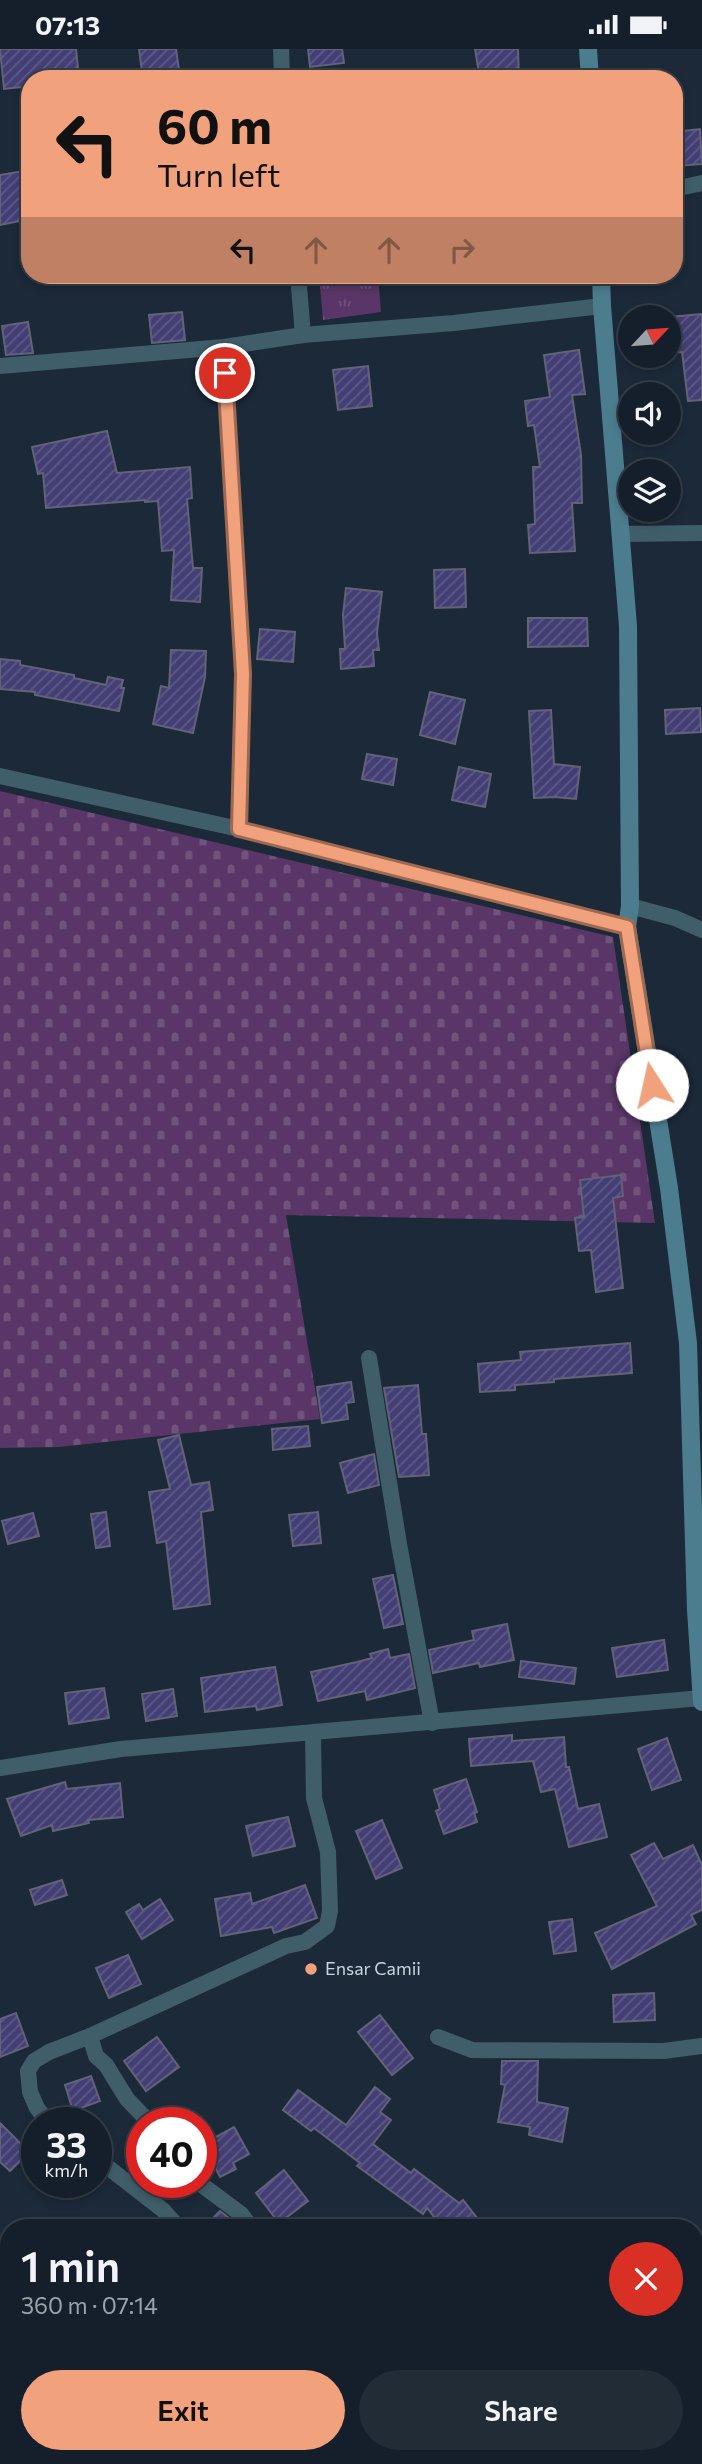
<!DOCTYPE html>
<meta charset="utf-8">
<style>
:root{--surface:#151f2b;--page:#222c37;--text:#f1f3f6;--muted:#9da2a9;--line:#343d47;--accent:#f1a17c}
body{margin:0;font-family:Commissioner,sans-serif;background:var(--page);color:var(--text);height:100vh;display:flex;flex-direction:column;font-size:26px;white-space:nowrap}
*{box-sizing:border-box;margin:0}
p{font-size:23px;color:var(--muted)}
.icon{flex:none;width:38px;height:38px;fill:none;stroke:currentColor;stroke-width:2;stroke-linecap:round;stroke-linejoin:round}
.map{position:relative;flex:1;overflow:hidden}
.side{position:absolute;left:0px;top:2170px;width:704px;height:245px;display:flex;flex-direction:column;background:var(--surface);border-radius:28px 28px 0 0;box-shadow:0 4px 10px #0003,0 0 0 2px var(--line)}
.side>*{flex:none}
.banner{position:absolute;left:21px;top:21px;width:662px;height:214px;border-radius:28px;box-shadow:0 4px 10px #0003,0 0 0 2px var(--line);background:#f1a17c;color:#111;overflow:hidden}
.needle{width:46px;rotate:64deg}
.tools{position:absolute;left:618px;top:256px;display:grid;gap:14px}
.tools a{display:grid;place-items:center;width:63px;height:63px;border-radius:50%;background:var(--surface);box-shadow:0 4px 10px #0003,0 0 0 2px var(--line);font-size:35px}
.speed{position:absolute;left:21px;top:2058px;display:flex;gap:14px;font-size:35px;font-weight:700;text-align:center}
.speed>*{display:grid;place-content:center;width:91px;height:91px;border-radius:50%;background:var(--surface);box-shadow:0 4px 10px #0003,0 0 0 2px var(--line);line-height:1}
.speed small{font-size:18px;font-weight:400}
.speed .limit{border:10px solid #d22;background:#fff;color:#111}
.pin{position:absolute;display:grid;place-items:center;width:60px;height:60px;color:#fff;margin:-30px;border:4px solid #fff;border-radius:50%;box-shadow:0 2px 7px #0007}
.me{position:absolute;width:77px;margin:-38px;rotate:350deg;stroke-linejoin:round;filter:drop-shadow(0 0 5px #0008)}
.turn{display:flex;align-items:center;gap:24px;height:147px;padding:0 21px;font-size:32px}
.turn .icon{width:91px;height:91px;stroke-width:2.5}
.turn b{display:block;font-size:49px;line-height:60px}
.lanes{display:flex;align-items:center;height:66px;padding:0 21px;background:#0003;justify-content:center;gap:35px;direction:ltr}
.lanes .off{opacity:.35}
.round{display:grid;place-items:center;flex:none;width:74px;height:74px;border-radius:37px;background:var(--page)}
.head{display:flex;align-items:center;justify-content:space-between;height:119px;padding:0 21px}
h1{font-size:42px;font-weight:600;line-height:52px}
.action{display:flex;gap:14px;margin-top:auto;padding:14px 21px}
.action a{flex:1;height:80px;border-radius:42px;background:var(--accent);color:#111;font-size:28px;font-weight:600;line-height:80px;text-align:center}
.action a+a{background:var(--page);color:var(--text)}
.status{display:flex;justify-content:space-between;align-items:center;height:49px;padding:0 35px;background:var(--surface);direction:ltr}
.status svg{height:19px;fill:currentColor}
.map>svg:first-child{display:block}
.cemetery{fill:url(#cemetery-stones)}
.park{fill:url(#park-tufts)}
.building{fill:url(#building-hatch);stroke:#626279;stroke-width:2}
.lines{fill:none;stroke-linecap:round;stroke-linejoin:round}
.street{stroke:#405e6a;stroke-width:16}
.secondary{stroke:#4b7d8f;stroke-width:18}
.route-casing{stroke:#9d6951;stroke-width:18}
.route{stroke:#f1a17c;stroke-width:12}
.poi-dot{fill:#f1a17c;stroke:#1c2939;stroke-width:2.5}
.labels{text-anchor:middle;stroke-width:7;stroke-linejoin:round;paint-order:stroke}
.poi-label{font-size:18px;fill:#cbd3de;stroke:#1c2939;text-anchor:start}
</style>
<div class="status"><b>07:13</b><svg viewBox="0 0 49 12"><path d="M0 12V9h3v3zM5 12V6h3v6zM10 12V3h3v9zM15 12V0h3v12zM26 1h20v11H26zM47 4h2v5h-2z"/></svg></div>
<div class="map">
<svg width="702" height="2415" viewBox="0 0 702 2415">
<defs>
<pattern id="cemetery-stones" width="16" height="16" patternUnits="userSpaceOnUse" patternTransform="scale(1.75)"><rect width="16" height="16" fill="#593667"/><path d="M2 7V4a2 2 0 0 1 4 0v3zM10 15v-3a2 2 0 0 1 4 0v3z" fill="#70527c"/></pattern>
<pattern id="park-tufts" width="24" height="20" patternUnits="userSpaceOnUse" patternTransform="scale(1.75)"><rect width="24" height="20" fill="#593667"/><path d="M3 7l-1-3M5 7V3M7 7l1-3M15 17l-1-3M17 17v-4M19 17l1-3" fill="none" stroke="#70527c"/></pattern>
<pattern id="building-hatch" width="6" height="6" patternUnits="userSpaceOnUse" patternTransform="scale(1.75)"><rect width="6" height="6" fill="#433f75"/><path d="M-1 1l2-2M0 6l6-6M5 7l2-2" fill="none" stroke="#5d5a88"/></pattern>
</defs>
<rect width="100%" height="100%" fill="#1c2939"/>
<polygon class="cemetery" points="0,742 613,888 655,1174 286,1166 320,1370 59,1398 0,1399"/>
<polygon class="park" points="319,226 378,226 381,263 323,271"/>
<g class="building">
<polygon points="0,0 76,0 79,28 30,30 30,37 4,40"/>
<polygon points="139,0 176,0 180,28 143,30"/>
<polygon points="308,0 342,0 344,14 310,18"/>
<polygon points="475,0 518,0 519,30 480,30"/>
<polygon points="700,80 702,115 676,117 674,83"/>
<polygon points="30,121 30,170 0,176 0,126"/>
<polygon points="182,263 185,291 152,294 149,266"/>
<polygon points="702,265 702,351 688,352 682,303 673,304 669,268"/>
<polygon points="28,273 33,304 6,306 2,277"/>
<polygon points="579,301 585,345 572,346 581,406 582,454 572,454 575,502 530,504 528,476 535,475 533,418 540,418 534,376 528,377 525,352 550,348 544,306"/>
<polygon points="368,317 372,357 338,361 333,321"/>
<polygon points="107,382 117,424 190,418 192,449 187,450 193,519 202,519 200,553 171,551 174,501 162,502 158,452 145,453 145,451 46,459 43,424 38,425 32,398"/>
<polygon points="465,520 466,558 435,559 434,521"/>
<polygon points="346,539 382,543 377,584 379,601 373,601 374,617 341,620 340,600 345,600 343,566"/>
<polygon points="528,569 587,569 588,597 528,598"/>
<polygon points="260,580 295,583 293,613 257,610"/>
<polygon points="171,601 206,602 205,628 193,684 153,675 161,637 169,639"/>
<polygon points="0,610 20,612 20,616 74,626 74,629 106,636 108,628 123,631 121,639 124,639 119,662 35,646 35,643 0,640"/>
<polygon points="430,643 465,651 455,695 420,686"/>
<polygon points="700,659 701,683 666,685 665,661"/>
<polygon points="551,661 554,715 580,718 576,750 555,748 534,749 529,662"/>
<polygon points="367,705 397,710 393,736 362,730"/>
<polygon points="459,718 491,725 485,758 452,751"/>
<polygon points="621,1126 623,1147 613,1149 623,1239 596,1243 591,1201 579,1202 575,1169 584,1168 580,1131"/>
<polygon points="630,1294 632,1324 554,1330 554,1333 515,1336 515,1341 480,1343 478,1315 521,1311 520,1303"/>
<polygon points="351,1333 354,1353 346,1354 348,1370 322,1374 317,1338"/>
<polygon points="418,1336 422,1385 426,1385 429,1426 399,1428 384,1339"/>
<polygon points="308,1377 310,1397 273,1401 272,1380"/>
<polygon points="179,1386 191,1436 209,1433 213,1461 201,1463 210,1555 174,1560 166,1492 157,1494 149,1443 170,1440 158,1391"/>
<polygon points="374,1405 379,1436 348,1444 340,1414"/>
<polygon points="106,1463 110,1497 96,1499 91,1465"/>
<polygon points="318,1463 321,1494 293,1497 289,1466"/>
<polygon points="33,1464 39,1487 8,1495 2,1472"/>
<polygon points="393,1526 403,1575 384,1579 373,1530"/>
<polygon points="507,1575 514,1611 480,1618 479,1614 433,1624 429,1601 474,1591 472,1582"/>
<polygon points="664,1591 668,1621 617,1628 612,1599"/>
<polygon points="388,1600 390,1609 409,1605 415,1639 367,1651 365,1642 318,1652 311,1623 357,1613 372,1609 370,1605"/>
<polygon points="521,1612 576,1619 574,1635 519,1628"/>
<polygon points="275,1618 282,1656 257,1661 256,1657 205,1663 201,1629"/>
<polygon points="104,1639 109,1669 69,1675 65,1644"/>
<polygon points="173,1640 177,1667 146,1672 142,1645"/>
<polygon points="512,1686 512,1692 564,1688 566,1718 569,1718 578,1760 599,1755 607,1788 569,1798 555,1740 541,1743 533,1712 471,1717 469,1690"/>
<polygon points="667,1689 681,1731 652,1741 638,1700"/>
<polygon points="466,1730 477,1763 474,1764 477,1773 444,1785 436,1762 440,1760 434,1741"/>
<polygon points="65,1733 67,1740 120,1734 123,1768 88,1771 89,1774 53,1782 52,1776 21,1787 7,1750"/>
<polygon points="288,1768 295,1797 253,1807 246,1777"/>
<polygon points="382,1771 402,1819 376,1830 356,1782"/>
<polygon points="654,1794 663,1810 693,1796 702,1816 702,1861 691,1866 696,1875 612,1920 595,1884 657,1857 631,1806"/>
<polygon points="62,1831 67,1846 35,1856 30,1841"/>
<polygon points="305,1836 317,1869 274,1884 272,1878 221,1887 215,1850 250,1844 252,1855"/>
<polygon points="160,1850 173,1871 142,1890 126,1863 139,1855 143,1861"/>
<polygon points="572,1870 576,1902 554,1905 549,1873"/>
<polygon points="128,1906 141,1935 109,1949 96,1919"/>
<polygon points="654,1944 655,1971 614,1973 613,1946"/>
<polygon points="16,1964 28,1997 0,2008 0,1970"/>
<polygon points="380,1966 413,2009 392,2026 358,1983"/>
<polygon points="157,1988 179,2018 146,2042 124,2012"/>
<polygon points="502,2012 538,2012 537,2053 568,2059 562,2093 529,2086 530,2078 498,2073 505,2036 501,2035"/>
<polygon points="91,2027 100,2052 73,2062 65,2036"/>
<polygon points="375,2038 390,2050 380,2063 391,2071 373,2095 411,2124 414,2120 459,2154 463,2151 477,2169 442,2178 427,2159 423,2165 357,2117 360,2114 314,2079 311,2082 283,2061 298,2041 346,2076"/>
<polygon points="0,2074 29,2103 10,2122 0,2113"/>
<polygon points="234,2078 249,2105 233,2114 236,2120 220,2128 203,2095"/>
<polygon points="284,2121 308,2152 279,2174 256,2144"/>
<polygon points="220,2162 229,2169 238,2179 203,2179"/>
</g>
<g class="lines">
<g class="street">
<polyline points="281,0 282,30"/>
<polyline points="674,140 702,134"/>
<polyline points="298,226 303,286"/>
<polyline points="224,298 243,625 239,780"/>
<polyline points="0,317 224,298 303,286 454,274 602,257"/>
<polyline points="620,485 702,484"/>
<polyline points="0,727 239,780 627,878"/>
<polyline points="630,857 675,869 702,881"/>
<polyline points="369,1309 399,1495 432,1674"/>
<polyline points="0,1719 121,1700 702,1649"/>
<polyline points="90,1987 96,2007 106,2016 127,2050 150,2074"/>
<polyline points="438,1988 472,2001 664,2002 702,1997"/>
<polyline points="49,2074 37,2059 30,2043 28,2022 34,2012 49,2003 90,1987 286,1897 305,1893 327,1877 330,1862 328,1803 314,1749 313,1685"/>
<polyline points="96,2109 163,2161 179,2179"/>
<polyline points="198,2133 241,2165 252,2179"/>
<polyline points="0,2326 9,2334"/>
<polyline points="695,2398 702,2396"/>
<polyline points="81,2406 90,2415"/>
<polyline points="346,2406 352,2415"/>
<polyline points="507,2406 512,2415"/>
<polyline points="626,2415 659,2406"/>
</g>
<g class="secondary">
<polyline points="588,0 590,30"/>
<polyline points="601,226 602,257 628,577 630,857 627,878 669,1139 688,1294 696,1561 702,1653"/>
</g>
</g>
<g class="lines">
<defs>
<polyline id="route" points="225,324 243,625 239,780 627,878 652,1036"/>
</defs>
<use href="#route" class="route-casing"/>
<use href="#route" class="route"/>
</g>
<circle class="poi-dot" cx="311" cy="1920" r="7"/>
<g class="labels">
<g class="poi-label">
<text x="325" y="1926">Ensar Camii</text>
</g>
</g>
</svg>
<div class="tools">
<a><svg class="needle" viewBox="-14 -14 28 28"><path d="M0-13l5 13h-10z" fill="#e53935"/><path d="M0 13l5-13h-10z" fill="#9da2a9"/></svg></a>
<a><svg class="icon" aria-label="sound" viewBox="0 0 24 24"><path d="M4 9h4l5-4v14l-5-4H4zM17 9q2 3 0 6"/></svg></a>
<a><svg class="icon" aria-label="layers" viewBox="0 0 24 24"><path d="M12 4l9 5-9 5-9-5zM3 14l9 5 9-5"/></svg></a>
</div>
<div class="speed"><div>33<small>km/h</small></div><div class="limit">40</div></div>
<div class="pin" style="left:225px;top:324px;background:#d93025"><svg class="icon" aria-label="arrive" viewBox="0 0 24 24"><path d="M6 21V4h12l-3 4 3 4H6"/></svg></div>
<svg class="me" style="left:652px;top:1036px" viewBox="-20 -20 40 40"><circle r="19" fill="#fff"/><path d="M0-13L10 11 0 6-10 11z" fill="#f1a17c"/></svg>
<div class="banner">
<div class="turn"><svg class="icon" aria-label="left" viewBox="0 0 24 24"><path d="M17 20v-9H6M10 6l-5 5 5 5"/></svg><div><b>60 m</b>Turn left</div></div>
<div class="lanes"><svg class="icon" aria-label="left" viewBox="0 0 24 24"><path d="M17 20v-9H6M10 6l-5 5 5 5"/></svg><svg class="icon off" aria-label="ahead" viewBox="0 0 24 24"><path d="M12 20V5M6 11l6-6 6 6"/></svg><svg class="icon off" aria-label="ahead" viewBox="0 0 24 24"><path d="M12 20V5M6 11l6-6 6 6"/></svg><svg class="icon off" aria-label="right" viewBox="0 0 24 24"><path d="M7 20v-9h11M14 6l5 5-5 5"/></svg></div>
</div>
<section class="side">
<div class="head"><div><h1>1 min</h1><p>360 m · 07:14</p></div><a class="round" style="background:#d93025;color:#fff"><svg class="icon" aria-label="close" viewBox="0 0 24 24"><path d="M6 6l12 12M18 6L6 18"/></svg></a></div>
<div class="action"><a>Exit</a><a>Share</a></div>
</section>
</div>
